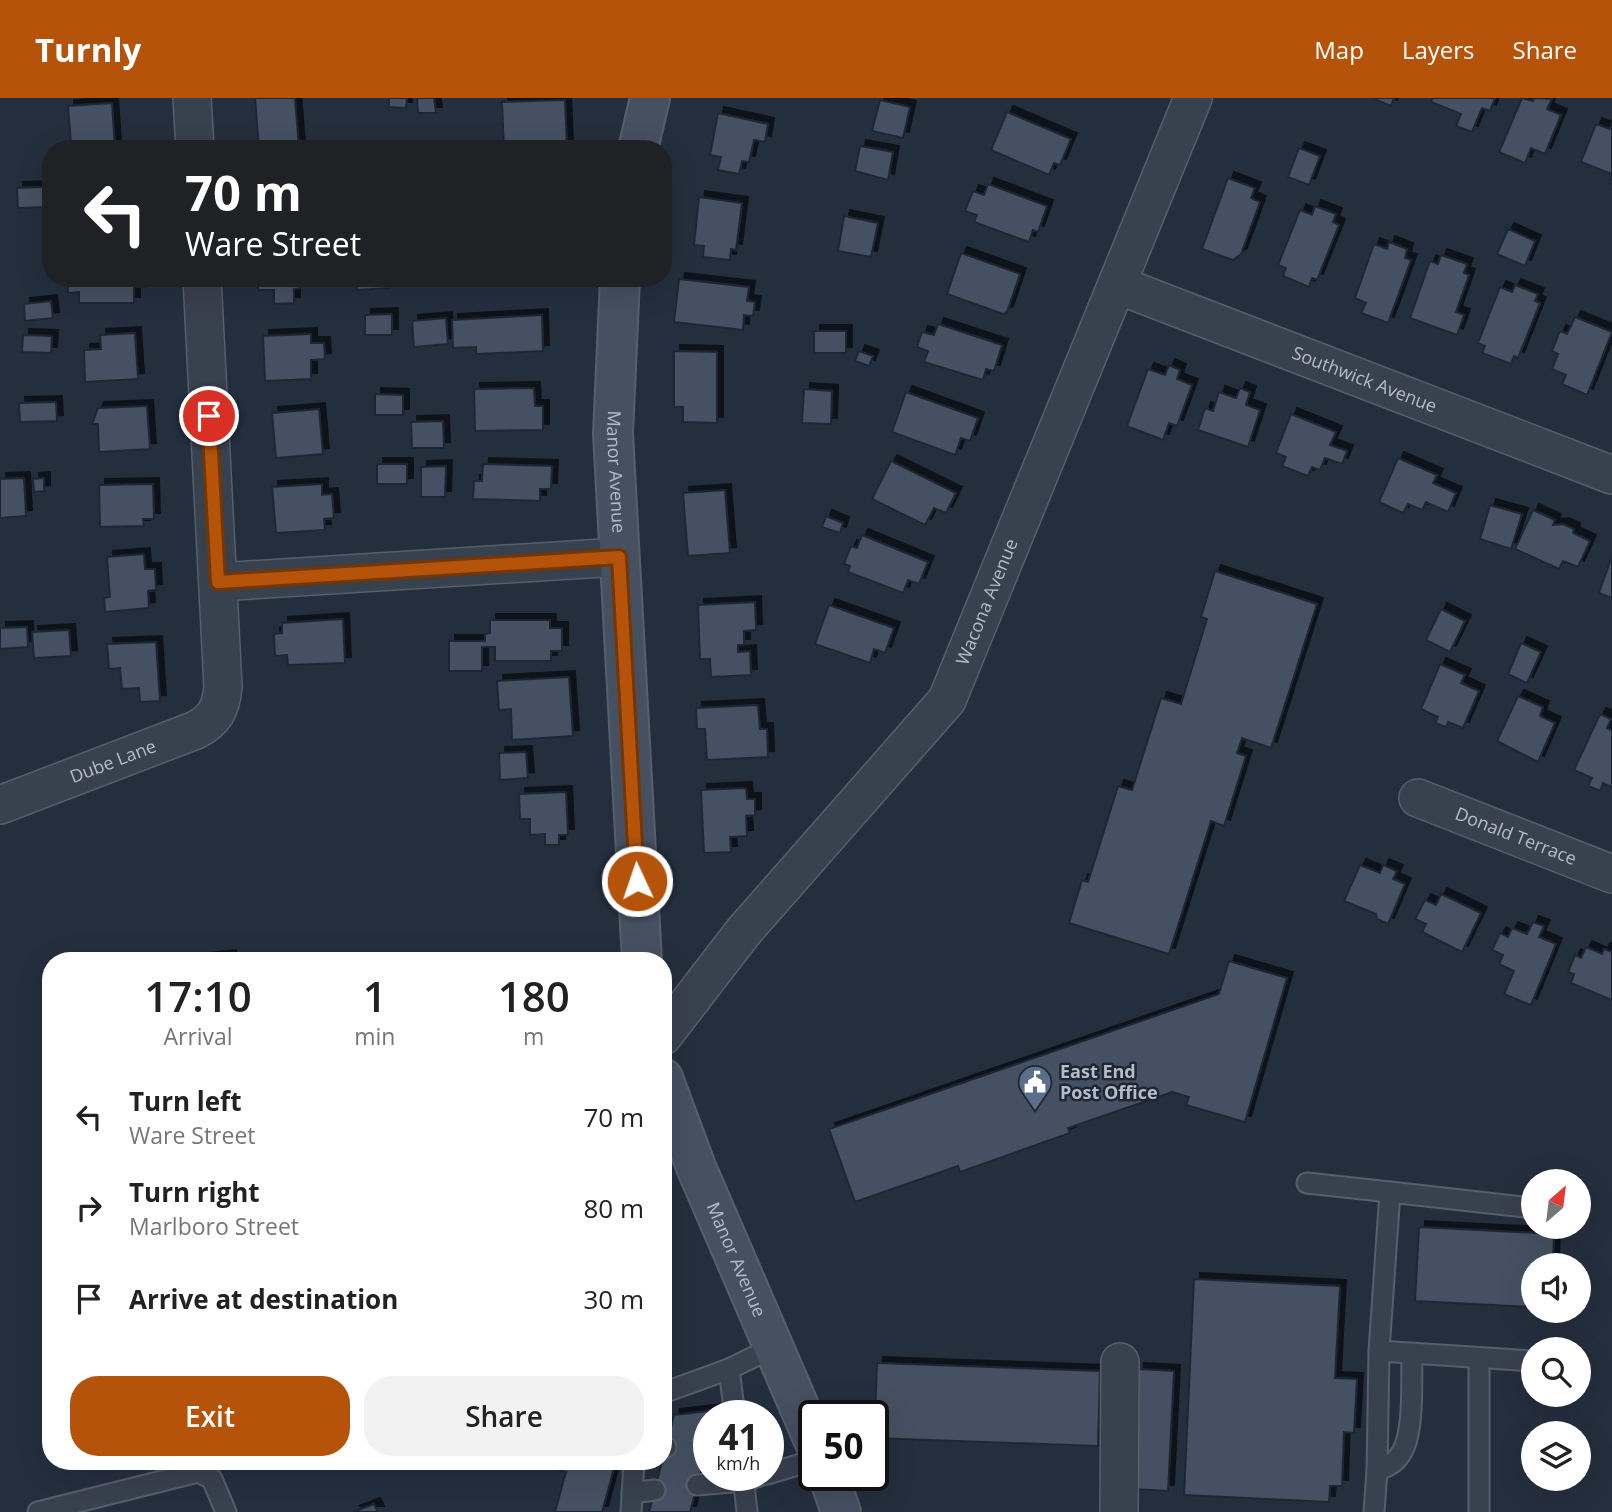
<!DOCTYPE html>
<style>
:root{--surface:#fff;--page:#f2f2f2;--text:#222;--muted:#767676;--accent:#b45309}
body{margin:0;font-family:"Open Sans",sans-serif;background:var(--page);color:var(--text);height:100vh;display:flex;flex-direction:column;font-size:26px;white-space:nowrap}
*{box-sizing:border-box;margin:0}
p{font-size:23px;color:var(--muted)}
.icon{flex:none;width:38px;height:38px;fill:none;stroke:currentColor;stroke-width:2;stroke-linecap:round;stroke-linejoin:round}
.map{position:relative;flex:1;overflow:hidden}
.drawer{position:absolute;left:42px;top:854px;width:630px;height:518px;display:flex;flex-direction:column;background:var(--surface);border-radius:28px;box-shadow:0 7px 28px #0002}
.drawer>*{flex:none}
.top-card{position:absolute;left:42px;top:42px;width:630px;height:147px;border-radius:28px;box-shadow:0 7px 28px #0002;background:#202124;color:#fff;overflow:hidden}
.needle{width:46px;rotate:28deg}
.tools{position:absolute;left:1521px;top:1071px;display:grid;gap:14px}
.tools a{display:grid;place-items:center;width:70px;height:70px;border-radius:50%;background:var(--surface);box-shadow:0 7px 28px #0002;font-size:35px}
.speed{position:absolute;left:693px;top:1302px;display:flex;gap:14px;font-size:35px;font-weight:700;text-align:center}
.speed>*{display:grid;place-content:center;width:91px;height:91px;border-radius:50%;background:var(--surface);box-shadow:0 7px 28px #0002;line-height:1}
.speed small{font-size:18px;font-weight:400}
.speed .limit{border:4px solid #111;border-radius:10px;background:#fff;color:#111}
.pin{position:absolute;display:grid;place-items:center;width:60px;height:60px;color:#fff;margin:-30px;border:4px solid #fff;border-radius:50%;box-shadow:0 2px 7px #0007}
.me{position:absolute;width:77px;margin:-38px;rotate:357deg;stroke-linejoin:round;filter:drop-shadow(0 0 5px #0008)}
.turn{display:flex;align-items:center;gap:24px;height:147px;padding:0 28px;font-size:32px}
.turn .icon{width:91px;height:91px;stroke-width:2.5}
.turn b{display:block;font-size:49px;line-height:60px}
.eta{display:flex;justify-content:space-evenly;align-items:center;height:119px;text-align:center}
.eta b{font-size:42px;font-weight:600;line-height:49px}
.action{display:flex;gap:14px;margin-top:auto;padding:14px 28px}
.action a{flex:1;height:80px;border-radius:28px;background:var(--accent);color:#fff;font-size:28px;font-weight:600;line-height:80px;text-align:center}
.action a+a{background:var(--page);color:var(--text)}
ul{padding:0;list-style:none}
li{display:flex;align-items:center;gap:21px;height:91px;padding:0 28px}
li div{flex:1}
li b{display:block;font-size:26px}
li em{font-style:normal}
header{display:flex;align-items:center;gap:42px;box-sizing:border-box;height:98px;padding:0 35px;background:var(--accent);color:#fff}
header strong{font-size:33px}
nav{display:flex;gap:38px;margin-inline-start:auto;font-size:24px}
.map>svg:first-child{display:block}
.building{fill:#455162;stroke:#1f2835;stroke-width:2;filter:url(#shadow)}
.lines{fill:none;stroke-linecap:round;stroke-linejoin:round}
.service-casing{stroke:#565f6c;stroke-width:23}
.minor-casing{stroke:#565f6c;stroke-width:40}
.secondary-casing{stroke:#565f6c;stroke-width:42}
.service{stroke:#38414e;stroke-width:19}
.minor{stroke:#38414e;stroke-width:37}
.secondary{stroke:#465061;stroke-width:38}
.route-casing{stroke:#753606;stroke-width:18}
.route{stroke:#b45309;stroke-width:12}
.labels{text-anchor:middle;stroke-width:5;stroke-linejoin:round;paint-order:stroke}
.street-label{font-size:18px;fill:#b4bcc9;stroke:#1d2633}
.poi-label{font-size:18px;font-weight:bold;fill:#b4bcc9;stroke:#1d2633;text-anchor:start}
</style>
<header>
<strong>Turnly</strong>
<nav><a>Map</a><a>Layers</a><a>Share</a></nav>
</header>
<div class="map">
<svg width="1612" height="1414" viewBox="0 0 1612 1414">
<defs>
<filter id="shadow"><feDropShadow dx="6" dy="-6" stdDeviation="0" flood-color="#0009"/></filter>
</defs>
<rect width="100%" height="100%" fill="#242f3e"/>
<g class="building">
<polygon points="255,0 295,0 299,51 259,51"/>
<polygon points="389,0 407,0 406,10 389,9"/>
<polygon points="417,0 434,0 436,15 418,15"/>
<polygon points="1372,0 1394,0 1391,8"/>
<polygon points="1432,0 1495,0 1490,13 1482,10 1472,34 1456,28 1461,16 1431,4"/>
<polygon points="1522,0 1533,3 1534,0 1552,1 1547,11 1561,17 1545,56 1531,50 1525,65 1499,54"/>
<polygon points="565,2 567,49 504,51 502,4"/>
<polygon points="880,2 910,9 903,40 872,33"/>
<polygon points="112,5 115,51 81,51 81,44 71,45 68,8"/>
<polygon points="1007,14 1071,41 1060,67 1054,65 1049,77 991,52"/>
<polygon points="718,15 768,26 765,44 754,42 749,64 742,63 739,76 718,72 721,59 710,57"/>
<polygon points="1612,25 1612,86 1609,85 1612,76 1581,64 1596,26 1610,31"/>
<polygon points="860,48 893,54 888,82 855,73"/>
<polygon points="1299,50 1320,58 1309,87 1288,79"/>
<polygon points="1228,80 1255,90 1251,100 1260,104 1241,156 1233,162 1202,151"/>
<polygon points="988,86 1047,108 1038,134 1033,132 1029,144 974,124 977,117 965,113 973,93 984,97"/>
<polygon points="44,89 45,109 18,110 17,90"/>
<polygon points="699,99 742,105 736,152 731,151 730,162 703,159 704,148 694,147"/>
<polygon points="1315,108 1336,116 1333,124 1339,127 1317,182 1312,180 1309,189 1283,178 1286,170 1278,167 1300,112 1312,117"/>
<polygon points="844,118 878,125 871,159 838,153"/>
<polygon points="1508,131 1535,143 1525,168 1497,156"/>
<polygon points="1389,144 1407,151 1405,160 1411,162 1388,225 1361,215 1366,205 1355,200 1374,146 1387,151"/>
<polygon points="961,155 1020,176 1007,214 1003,216 947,196"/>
<polygon points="1441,157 1467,166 1464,175 1469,177 1456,214 1464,217 1457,237 1410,220 1430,163 1438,166"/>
<polygon points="68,180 145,180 146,189 134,189 134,205 79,205 79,194 68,195"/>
<polygon points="258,180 301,180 301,190 294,191 294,205 274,206 274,192 258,192"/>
<polygon points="356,180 388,180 389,190 357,192"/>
<polygon points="482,180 535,180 535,182"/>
<polygon points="679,181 749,189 747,203 755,204 753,218 744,217 743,232 674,224"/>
<polygon points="1515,187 1538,196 1535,203 1540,205 1518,260 1514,258 1511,266 1482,255 1485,248 1478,245 1500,189 1512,194"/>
<polygon points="51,203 53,220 25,223 24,206"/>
<polygon points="392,216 392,237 365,237 365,217"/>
<polygon points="542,217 543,253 476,256 476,249 453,250 452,222"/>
<polygon points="1575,219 1612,234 1587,297 1562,286 1566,277 1552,271 1558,256 1552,253 1560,233 1567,236"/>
<polygon points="446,220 448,246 414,249 412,223"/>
<polygon points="938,226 1002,247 994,273 986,271 983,282 924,264 928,253 917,249 922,234 934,237"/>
<rect x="814" y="233" width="32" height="22"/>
<polygon points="135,235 138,281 85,284 84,252 101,251 100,237"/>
<polygon points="311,236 311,245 324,245 325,261 311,262 311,281 265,283 263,238"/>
<polygon points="23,237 52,238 51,255 22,254"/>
<polygon points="674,253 717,254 717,325 683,324 683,309 674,309"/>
<polygon points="859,253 873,258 869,268 855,263"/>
<polygon points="1169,267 1180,272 1177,281 1192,287 1177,328 1169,325 1163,342 1127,328 1148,271 1165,277"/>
<polygon points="534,290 535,308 543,308 543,332 475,333 474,291"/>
<polygon points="1240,290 1250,294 1246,307 1260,312 1248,349 1198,332 1205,310 1213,313 1219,294 1236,300"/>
<polygon points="804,291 832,293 831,326 802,325"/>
<polygon points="906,294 978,320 970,343 961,340 955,357 892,334"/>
<polygon points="375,296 403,297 403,317 375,317"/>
<polygon points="56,304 57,323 20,324 19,305"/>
<polygon points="147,308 150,351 99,354 98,326 92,326 98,310"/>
<polygon points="319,311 323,356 276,360 272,315"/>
<polygon points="1291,316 1336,334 1330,347 1347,353 1342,366 1325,360 1320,372 1312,369 1308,378 1282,368 1286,359 1276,355"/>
<polygon points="443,323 444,350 412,350 411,324"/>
<polygon points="1398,360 1437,377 1433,385 1456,395 1448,414 1426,404 1422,412 1408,406 1403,415 1379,404"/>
<polygon points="891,363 956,395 946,415 934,410 925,427 872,401"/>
<rect x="377" y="366" width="30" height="20"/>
<polygon points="483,366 552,368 551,391 540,391 540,403 473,401 474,383 482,383"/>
<polygon points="446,368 445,399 421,399 421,369"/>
<polygon points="24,380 26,418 0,420 0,381"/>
<polygon points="44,380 44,393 34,394 33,381"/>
<polygon points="153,386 154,421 143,421 144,428 100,429 99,387"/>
<polygon points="322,386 322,397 332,396 334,420 324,421 325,432 276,435 272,389"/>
<polygon points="725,392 730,455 688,458 683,395"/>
<polygon points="1490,407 1522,416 1511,451 1480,441"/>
<polygon points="1533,412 1555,422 1553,427 1563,426 1574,431 1573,435 1590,443 1578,469 1563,463 1559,471 1515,451"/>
<polygon points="826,418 843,425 840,435 822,429"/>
<polygon points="862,437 928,464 919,486 908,482 903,495 848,474 850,468 844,466 851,448 857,450"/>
<polygon points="144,456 145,471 155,471 156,492 148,493 149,510 105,514 104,500 110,499 107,459"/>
<polygon points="1612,458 1612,500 1599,495"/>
<polygon points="1215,473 1317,506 1271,650 1242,640 1237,655 1246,658 1224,728 1211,723 1169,856 1069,825 1082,782 1088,784 1118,688 1132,692 1161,600 1181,606 1207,521 1201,519"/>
<polygon points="755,504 756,532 744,533 744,547 738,547 738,554 750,553 751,577 711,579 710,561 700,561 698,507"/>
<polygon points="829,507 894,530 885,555 874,551 870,565 815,546"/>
<polygon points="1441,511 1465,523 1450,554 1426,542"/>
<polygon points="343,521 345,565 288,567 287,557 275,558 274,536 282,535 282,525"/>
<polygon points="490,522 550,522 550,530 562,530 562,553 551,553 551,563 495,563 495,549 482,549 482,573 449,573 449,543 485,543 485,536 490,535"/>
<polygon points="27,529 28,549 0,551 0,530"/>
<polygon points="69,532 71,558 34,560 32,534"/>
<polygon points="156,544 160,603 140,604 139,590 122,591 120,570 109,571 107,546"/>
<polygon points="1521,545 1541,554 1527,585 1508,576"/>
<polygon points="1440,566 1465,577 1461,585 1479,593 1463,630 1448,624 1446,629 1435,625 1438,619 1421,611"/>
<polygon points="569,579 573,638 512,642 511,611 499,612 497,583"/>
<polygon points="1518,598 1543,609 1540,618 1555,625 1538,664 1497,643"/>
<polygon points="758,607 760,631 767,631 768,659 707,662 705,631 697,631 696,610"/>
<polygon points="1600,616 1611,621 1607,630 1612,633 1612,689 1603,685 1600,693 1588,688 1592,680 1574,672"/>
<polygon points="526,654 528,680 500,682 499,655"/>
<polygon points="746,690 747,701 755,701 755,717 746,718 747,738 730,739 731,754 704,755 701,692"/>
<polygon points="566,694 568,737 559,737 559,747 545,747 545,736 530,737 530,721 520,721 519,696"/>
<polygon points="1360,767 1380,775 1383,767 1397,773 1393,781 1405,786 1388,826 1377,821 1376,816 1344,803"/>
<polygon points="1441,796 1481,815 1462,854 1422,834 1426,826 1415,821 1425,802 1436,807"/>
<polygon points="1533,824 1544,828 1539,839 1556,846 1531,907 1504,896 1514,873 1499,866 1503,857 1492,852 1500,835 1508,839 1512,830 1527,836"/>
<polygon points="1586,849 1602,856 1604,851 1612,854 1612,902 1571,885 1574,876 1568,874 1575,857 1581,860"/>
<polygon points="230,858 231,863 192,863 192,862"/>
<polygon points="1229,863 1287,880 1245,1024 1186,1007 1189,999 1172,994 1068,1030 1070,1035 960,1074 958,1068 855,1104 829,1031 1219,896"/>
<polygon points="1419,1129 1554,1136 1553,1167 1533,1167 1533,1209 1415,1203"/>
<polygon points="1194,1181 1340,1188 1335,1280 1357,1281 1354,1335 1344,1334 1342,1388 1330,1388 1329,1404 1184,1397"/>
<polygon points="877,1265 1100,1273 1098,1348 874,1340"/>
<polygon points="1138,1271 1174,1273 1168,1393 1135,1391 1133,1387"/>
<polygon points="717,1312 715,1318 709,1318 709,1344 690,1414 649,1414 674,1317"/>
<polygon points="120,1363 141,1363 123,1370"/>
<polygon points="554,1363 616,1363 602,1414 555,1414 566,1374 552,1370"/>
<polygon points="374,1406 378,1414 353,1414"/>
</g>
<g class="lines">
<defs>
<g id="service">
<polyline points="1307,1085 1390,1094"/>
<polyline points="1533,1110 1390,1094 1379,1253 1533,1263"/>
<polyline points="729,1271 735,1318"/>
<polyline points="663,1295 729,1271 774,1249"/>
<polyline points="663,1349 666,1349"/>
<polyline points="1377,1373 1379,1253"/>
<polyline points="768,1376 814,1362"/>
<polyline points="743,1377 747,1414"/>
<polyline points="697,1387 744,1383 763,1377"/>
<polyline points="632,1395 655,1392"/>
<polyline points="38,1414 198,1374 212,1381 226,1414"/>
<polyline points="631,1414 634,1363"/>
<path d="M1374 1414 1377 1373C1386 1369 1394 1366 1400 1357 1415 1337 1411 1282 1412 1256"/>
<polyline points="1479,1414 1479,1260"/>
</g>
<g id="minor">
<polyline points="192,0 195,51"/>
<path id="s1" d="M1118 187 1612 377"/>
<polyline points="218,484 619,459"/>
<path id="s2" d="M1418 700 1612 776"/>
<path id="s3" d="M0 707 196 632C215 622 221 610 223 589L202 180"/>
<path id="s4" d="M663 938 744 833 947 602 1193 0"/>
<polyline points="1119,1414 1120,1264"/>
</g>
<g id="secondary">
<polyline points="638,51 650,0"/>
<path id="s5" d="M620 180 613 336 642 863"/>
<path id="s6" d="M663 980 696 1069 814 1343"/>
<polyline points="828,1377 841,1414"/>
</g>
</defs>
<use href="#service" class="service-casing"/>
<use href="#minor" class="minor-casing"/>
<use href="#secondary" class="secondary-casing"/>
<use href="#service" class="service"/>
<use href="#minor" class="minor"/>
<use href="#secondary" class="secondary"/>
</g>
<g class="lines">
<defs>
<polyline id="route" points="209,318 218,484 619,459 637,783"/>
</defs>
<use href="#route" class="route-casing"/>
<use href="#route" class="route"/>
</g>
<defs>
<symbol id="civic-pin" viewBox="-11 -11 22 30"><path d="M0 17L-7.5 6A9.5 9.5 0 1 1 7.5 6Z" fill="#5c6f8a" stroke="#1d2633"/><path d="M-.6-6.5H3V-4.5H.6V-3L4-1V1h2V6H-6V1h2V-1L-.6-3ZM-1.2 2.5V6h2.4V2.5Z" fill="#fff"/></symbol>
</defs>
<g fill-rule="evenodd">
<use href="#civic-pin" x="1016" y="965" width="38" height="52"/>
</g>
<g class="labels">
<g class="street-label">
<text dy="6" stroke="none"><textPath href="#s1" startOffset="264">Southwick Avenue</textPath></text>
<text dy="6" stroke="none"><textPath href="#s5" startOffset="194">Manor Avenue</textPath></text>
<text dy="6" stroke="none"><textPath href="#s4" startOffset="546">Wacona Avenue</textPath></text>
<text dy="6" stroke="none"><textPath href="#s3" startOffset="121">Dube Lane</textPath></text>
<text dy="6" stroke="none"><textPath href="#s2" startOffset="105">Donald Terrace</textPath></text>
<text dy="6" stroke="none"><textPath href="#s6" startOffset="196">Manor Avenue</textPath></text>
</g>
<g class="poi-label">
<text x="1060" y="980">East End<tspan x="1060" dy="21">Post Office</tspan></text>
</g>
</g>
</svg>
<div class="tools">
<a><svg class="needle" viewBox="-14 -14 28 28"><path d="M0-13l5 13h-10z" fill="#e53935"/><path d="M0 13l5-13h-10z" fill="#767676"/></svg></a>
<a><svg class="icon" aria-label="sound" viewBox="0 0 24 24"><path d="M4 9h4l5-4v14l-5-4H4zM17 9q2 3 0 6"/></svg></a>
<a><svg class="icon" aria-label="search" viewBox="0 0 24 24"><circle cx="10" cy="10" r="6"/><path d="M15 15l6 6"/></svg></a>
<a><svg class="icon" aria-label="layers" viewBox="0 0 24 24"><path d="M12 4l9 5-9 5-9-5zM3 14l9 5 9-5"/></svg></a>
</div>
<div class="speed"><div>41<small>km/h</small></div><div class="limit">50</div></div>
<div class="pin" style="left:209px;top:318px;background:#d93025"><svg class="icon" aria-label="arrive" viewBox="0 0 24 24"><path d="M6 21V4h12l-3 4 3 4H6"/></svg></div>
<svg class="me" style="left:637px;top:783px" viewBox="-20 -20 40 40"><circle r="17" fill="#b45309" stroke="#fff" stroke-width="3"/><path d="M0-11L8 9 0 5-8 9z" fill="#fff"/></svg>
<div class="top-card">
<div class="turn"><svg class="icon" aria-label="left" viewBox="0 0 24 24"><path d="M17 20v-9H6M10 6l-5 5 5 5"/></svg><div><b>70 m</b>Ware Street</div></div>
</div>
<section class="drawer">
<div class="eta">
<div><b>17:10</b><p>Arrival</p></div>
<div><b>1</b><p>min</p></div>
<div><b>180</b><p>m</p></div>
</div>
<ul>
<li><svg class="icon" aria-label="left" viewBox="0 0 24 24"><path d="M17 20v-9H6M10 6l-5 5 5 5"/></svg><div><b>Turn left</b><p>Ware Street</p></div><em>70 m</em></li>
<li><svg class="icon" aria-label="right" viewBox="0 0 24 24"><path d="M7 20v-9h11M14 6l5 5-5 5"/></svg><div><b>Turn right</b><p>Marlboro Street</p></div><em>80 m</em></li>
<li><svg class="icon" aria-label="arrive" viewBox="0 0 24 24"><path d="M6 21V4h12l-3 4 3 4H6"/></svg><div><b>Arrive at destination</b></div><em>30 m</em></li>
</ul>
<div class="action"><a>Exit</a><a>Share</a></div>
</section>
</div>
